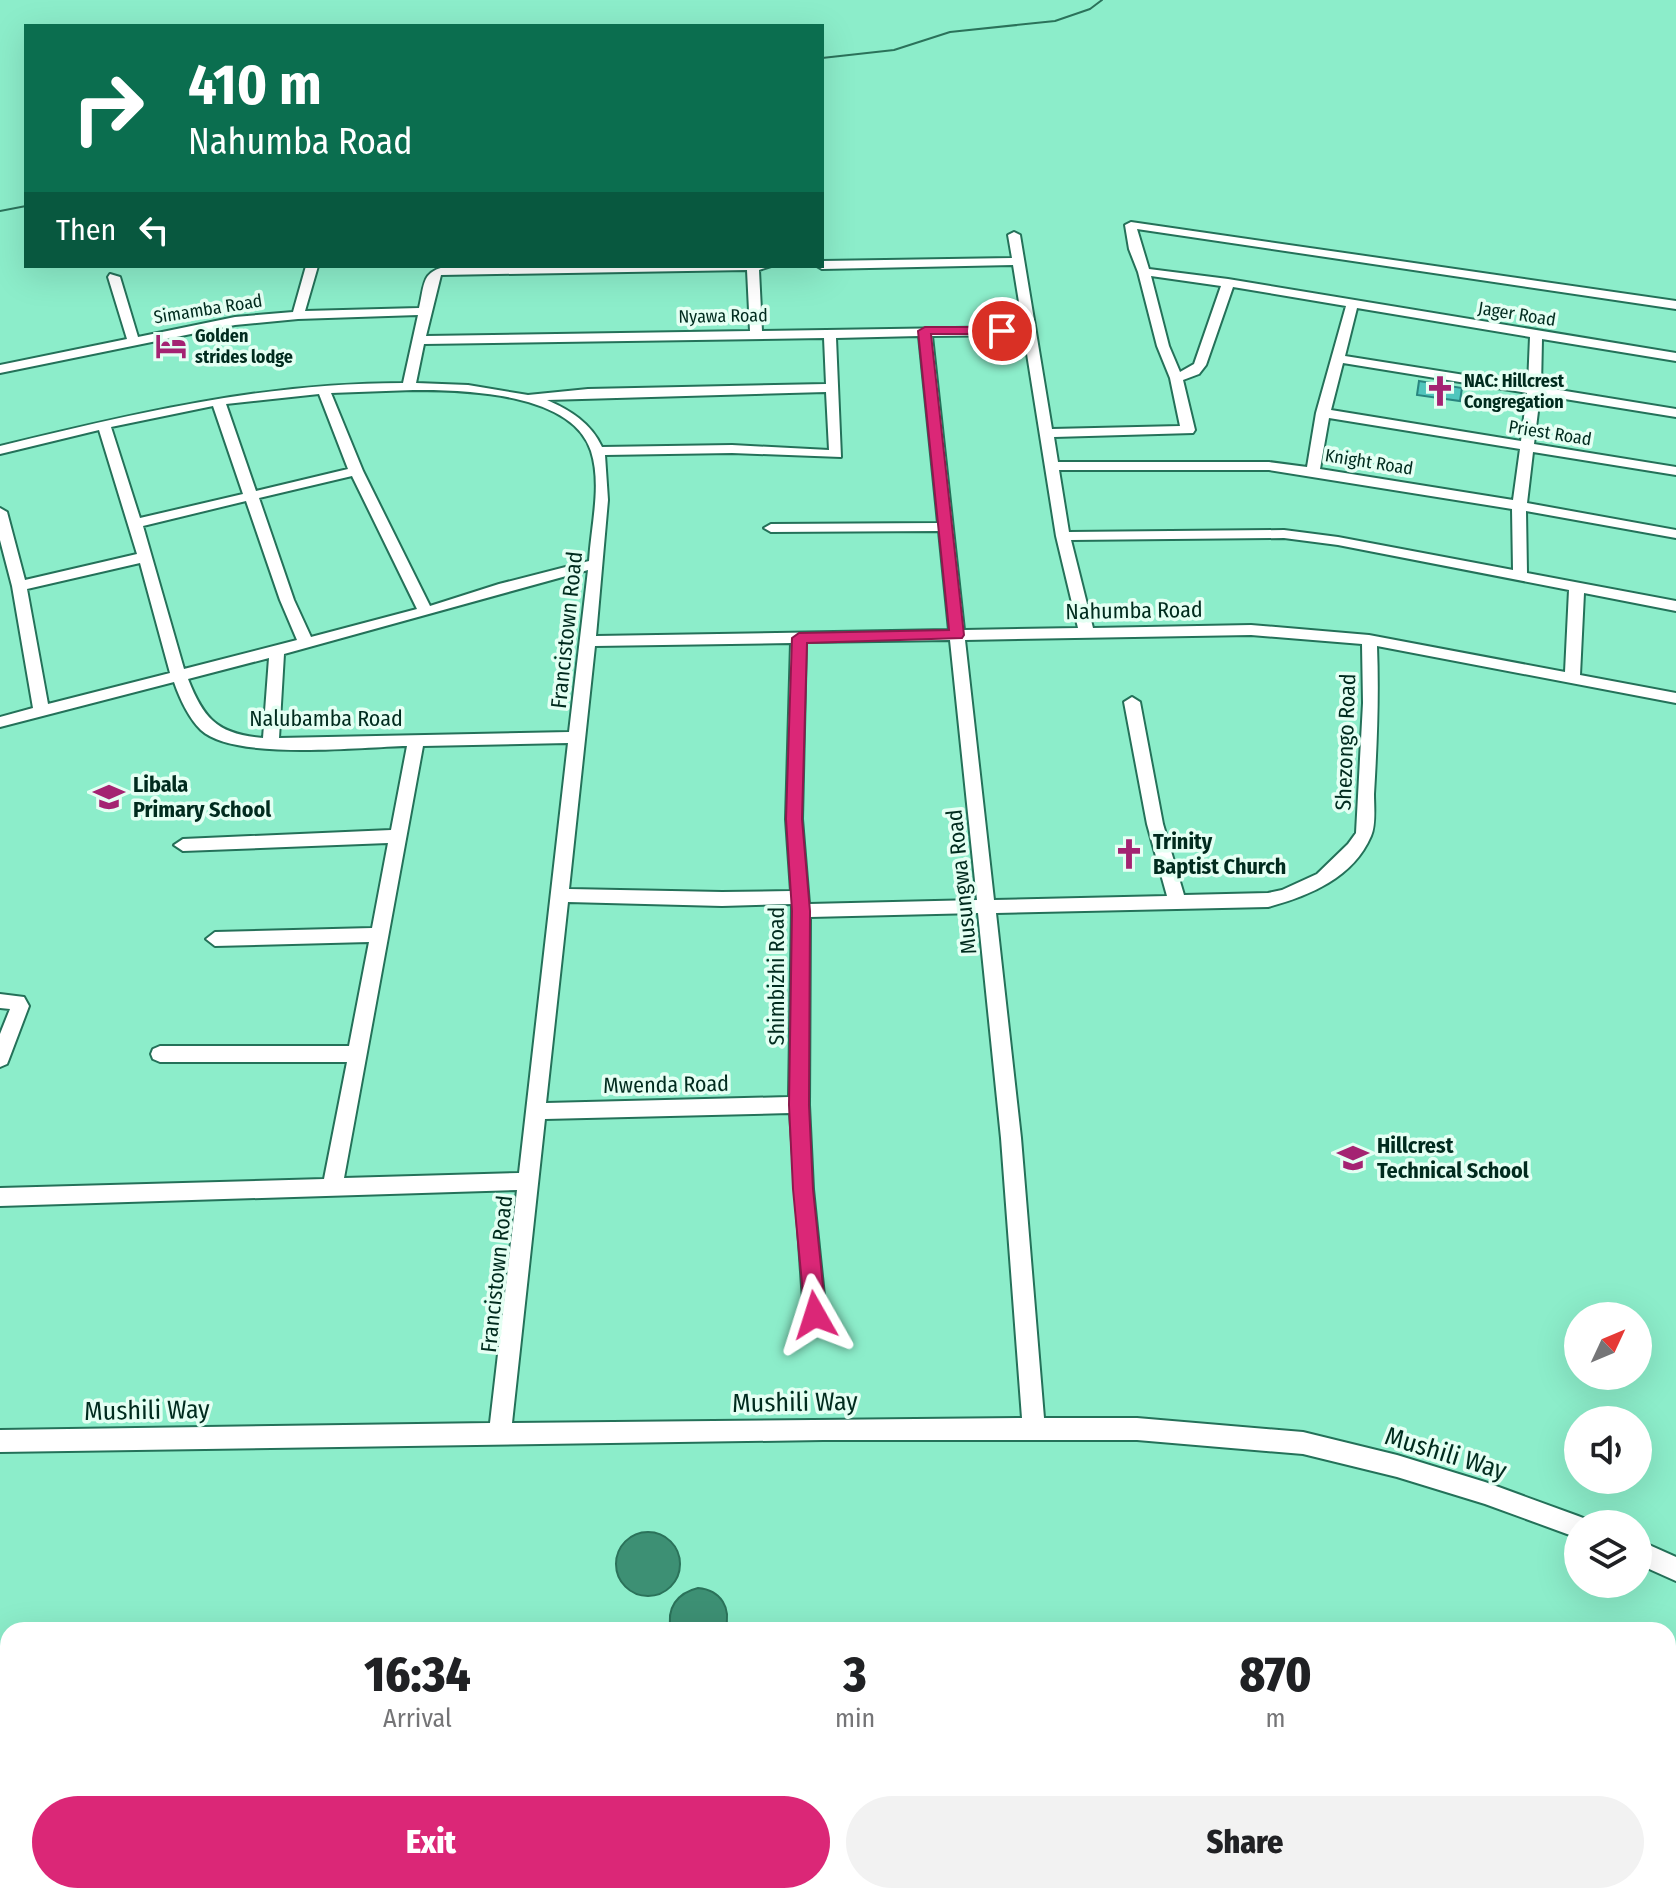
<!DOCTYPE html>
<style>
:root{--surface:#fff;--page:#f2f2f2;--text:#202124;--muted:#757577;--accent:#db2777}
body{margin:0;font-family:"Fira Sans Condensed",sans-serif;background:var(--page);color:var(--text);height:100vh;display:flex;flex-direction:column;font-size:30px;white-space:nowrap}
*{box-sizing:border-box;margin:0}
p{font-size:26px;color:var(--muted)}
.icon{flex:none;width:44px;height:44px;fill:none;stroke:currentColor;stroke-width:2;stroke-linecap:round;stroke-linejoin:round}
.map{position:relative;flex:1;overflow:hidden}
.drawer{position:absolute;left:0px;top:1622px;width:1676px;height:282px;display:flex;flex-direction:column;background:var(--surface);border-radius:24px 24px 0 0;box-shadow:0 8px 32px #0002}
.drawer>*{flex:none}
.guide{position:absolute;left:24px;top:24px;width:800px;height:244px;border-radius:0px;box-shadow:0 8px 32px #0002;background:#0b6e4f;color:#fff;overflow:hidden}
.needle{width:52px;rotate:46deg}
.buttons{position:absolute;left:1564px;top:1302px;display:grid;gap:16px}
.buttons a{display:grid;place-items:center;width:88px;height:88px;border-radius:50%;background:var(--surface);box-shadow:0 8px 32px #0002;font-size:40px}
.pin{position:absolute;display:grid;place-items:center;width:68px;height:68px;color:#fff;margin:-34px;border:4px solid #fff;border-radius:50%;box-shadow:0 2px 8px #0007}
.me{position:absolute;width:88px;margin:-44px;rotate:354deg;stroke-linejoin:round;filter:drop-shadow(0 0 6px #0008)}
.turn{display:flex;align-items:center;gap:28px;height:168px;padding:0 32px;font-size:36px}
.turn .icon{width:104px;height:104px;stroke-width:2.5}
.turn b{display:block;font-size:56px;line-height:68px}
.then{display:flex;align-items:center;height:76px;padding:0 32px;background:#0003;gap:16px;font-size:30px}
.eta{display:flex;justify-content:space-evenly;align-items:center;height:136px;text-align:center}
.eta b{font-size:48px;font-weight:800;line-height:56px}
.button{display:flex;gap:16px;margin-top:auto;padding:16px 32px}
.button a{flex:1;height:92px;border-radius:48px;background:var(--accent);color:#fff;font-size:32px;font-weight:800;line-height:92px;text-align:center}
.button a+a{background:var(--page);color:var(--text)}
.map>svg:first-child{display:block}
.green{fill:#ce9f87}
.water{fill:#3d9074;stroke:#2b725a;stroke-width:2}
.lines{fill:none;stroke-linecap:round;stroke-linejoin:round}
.stream{stroke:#2b725a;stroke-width:2}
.building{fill:#50c6bd;stroke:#29857f;stroke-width:2}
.minor-casing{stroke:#247159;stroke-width:4}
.minor{fill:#fff;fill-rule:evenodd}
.route{fill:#db2777;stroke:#8e194d;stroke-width:2}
.labels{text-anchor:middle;stroke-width:7;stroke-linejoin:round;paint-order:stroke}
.far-street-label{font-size:18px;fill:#002b1e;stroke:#e4fff3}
.far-poi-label{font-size:18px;font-weight:bold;fill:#002b1e;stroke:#e4fff3;text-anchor:start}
.street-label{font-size:22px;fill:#002b1e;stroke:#e4fff3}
.poi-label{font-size:22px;font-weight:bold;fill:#002b1e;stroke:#e4fff3;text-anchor:start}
.near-street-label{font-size:26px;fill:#002b1e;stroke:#e4fff3}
</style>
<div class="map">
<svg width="1676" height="1903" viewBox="0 0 1676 1903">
<rect width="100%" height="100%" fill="#8cedca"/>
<polygon class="green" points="930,1896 1148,1896 1149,1903 930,1903"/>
<g class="water">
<circle cx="648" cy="1564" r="32"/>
<path d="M698 1588C721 1590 732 1608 725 1630H671C666 1608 677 1593 698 1588Z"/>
</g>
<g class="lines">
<g class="stream">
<polyline points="822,58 894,50 950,32 1055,21 1090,9 1102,0"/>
<polyline points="0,211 26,206"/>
</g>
</g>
<polygon class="building" points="1419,381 1462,388 1460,401 1417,395"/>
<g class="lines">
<defs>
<g id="minor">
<path d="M1131 222 1676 301V309L1137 229 1149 269 1228 279 1676 353V361L1542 339 1541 387 1676 409V417L1540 395 1534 444 1676 467V475L1533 452 1527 503 1676 530V538L1526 511 1527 573 1676 601V611L1584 593 1580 675 1676 693V703L1377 646C1379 696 1377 744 1374 794 1374 806 1376 825 1371 836 1353 878 1309 896 1268 907L996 913 1021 1138 1044 1418H1137L1303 1432 1397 1455 1485 1482 1578 1516 1586 1519 1588 1524H1578V1538L1485 1504 1397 1477 1303 1454 1137 1440H823L0 1452V1430L490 1423 517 1190 0 1206V1188L324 1179 347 1062H160L153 1059 151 1054 153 1049 160 1046H349L369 942 215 946 206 939 215 932 372 928 388 843 183 851 174 845 183 839 391 830 407 746C361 747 234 761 201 730 188 717 180 699 174 682L0 727V717L33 708 12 586 0 540V508L7 512 25 580 137 554 99 430 0 454V446C135 413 263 383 403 383L418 315 298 319 235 325 0 373V365L127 339 108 277 110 274 120 277 138 337 235 317 293 312 306 266H318L305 311 419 308C425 283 421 271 449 266H771L759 270 762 331 1023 327 1013 265 822 269 817 266H822V261L1012 258 1008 235 1014 232 1020 235 1052 429 1180 426 1170 378 1157 346 1138 272 1129 249 1125 225ZM747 270 750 331 426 336 441 275ZM1151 276 1221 286 1194 364 1180 372 1169 346ZM1233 287 1346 306 1316 413 1307 467 1269 462H1058L1054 437 1193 433 1195 430 1183 380 1199 374 1206 365ZM1357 308 1530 337 1528 385 1345 356ZM1024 335 1056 536 1078 628 964 630 932 336ZM919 336 938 523 771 524 764 528 771 532 939 531 949 630 596 636 608 500 605 455 732 453 841 457 836 338ZM824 338 826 384 588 389 528 395 468 385 416 383 424 344ZM1343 363 1527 393 1521 441 1331 410ZM413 390C463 390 572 392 591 451 602 485 591 526 589 561L499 584 430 606 363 471 331 393ZM826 392 829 450 732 445 602 447C591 423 570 410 547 400ZM319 394 348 469 256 491 226 404ZM213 406 243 494 140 518 111 427ZM1329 418 1520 449 1513 500 1320 469ZM1059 470H1269L1512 509 1513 570 1338 537 1284 530 1069 532ZM352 476 417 609 311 637 294 600 259 498ZM246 501 280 600 297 640 184 669 143 526ZM1284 538 1338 545 1569 590 1565 672 1369 635 1251 625 1093 628 1071 540ZM140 563 170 673 48 704 27 589ZM588 570 569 732 279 738 284 654ZM1251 635 1362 644 1363 703 1356 833 1348 844 1317 874 1282 890 1268 893 1184 895 1163 824 1140 702 1132 697 1124 702 1147 824 1167 896 994 900 965 640ZM950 640 977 900 809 904 802 819 806 642ZM791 643 786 819 791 891 722 892 569 889 595 646ZM269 658 263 738C218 734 204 720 188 679ZM568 743 519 1173 344 1178 423 746ZM568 902 722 906 792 904 789 1097 546 1103ZM978 913 1001 1138 1022 1418 512 1423 545 1119 790 1113 804 1315 807 1322 815 1325 823 1322 826 1315 813 1189 809 1105 810 917Z"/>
<polygon points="0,994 24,997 29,1006 9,1059 7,1064 0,1067 0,1034 10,1009 0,1008"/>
<polygon points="1638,1540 1676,1557 1676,1581 1638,1564"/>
</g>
</defs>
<use href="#minor" class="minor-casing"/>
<use href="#minor" class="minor"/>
</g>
<polygon class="route" points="925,327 1002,327 1008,331 1002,334 931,334 964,635 962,638 807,643 802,819 810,911 809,1105 813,1189 826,1315 823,1321 815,1324 808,1321 805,1315 793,1189 789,1105 792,911 786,819 792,638 799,633 949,630 918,331"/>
<defs>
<symbol id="hotel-bare" viewBox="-9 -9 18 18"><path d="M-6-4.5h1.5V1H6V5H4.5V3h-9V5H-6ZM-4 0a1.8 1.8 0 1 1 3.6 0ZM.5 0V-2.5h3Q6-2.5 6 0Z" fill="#a42372" stroke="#e4fff3" stroke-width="2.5" paint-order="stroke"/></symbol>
<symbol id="church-bare" viewBox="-9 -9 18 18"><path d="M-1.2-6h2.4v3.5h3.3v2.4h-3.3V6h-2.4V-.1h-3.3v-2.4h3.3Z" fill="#a42372" stroke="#e4fff3" stroke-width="2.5" paint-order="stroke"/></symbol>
<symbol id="school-bare" viewBox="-9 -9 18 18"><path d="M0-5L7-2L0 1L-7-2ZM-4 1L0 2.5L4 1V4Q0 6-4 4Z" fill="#a42372" stroke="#e4fff3" stroke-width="2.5" paint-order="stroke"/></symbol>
</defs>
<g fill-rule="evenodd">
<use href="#hotel-bare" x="149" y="324" width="44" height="44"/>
<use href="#church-bare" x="1418" y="369" width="44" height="44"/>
<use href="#school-bare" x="87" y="775" width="44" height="44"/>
<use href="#church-bare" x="1107" y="832" width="44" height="44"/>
<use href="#school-bare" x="1331" y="1136" width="44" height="44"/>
</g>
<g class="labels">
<g class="far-street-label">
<text transform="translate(208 309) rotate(-9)" y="6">Simamba Road</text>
<text transform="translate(1517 314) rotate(9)" y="6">Jager Road</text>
<text transform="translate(723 316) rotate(-1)" y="6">Nyawa Road</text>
<text transform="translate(1550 433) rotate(9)" y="6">Priest Road</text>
<text transform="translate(1369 462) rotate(9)" y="6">Knight Road</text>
</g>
<g class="far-poi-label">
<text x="195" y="342">Golden<tspan x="195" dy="21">strides lodge</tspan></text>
<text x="1464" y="387">NAC: Hillcrest<tspan x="1464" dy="21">Congregation</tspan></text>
</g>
<g class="street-label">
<text transform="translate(1134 610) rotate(-1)" y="8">Nahumba Road</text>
<text transform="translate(566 630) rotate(-84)" y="8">Francistown Road</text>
<text x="326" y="726">Nalubamba Road</text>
<text transform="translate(1345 742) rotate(-88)" y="8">Shezongo Road</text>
<text transform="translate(961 882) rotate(-96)" y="8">Musungwa Road</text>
<text transform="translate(776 976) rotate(-90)" y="8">Shimbizhi Road</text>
<text transform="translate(666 1084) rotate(-1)" y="8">Mwenda Road</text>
<text transform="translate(496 1274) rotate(-84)" y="8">Francistown Road</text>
</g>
<g class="poi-label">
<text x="133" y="792">Libala<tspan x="133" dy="25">Primary School</tspan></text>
<text x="1153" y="849">Trinity<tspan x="1153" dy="25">Baptist Church</tspan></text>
<text x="1377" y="1153">Hillcrest<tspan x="1377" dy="25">Technical School</tspan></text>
</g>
<g class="near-street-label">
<text transform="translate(795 1402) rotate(-1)" y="9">Mushili Way</text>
<text transform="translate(147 1410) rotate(-1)" y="9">Mushili Way</text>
<text transform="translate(1446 1453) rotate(17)" y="9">Mushili Way</text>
</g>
</g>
</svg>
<div class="buttons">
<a><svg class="needle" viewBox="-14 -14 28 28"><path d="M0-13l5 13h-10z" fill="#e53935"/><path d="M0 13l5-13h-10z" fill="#757577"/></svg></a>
<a><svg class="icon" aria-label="sound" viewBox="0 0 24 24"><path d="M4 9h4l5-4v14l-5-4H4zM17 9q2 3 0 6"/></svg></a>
<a><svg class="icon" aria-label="layers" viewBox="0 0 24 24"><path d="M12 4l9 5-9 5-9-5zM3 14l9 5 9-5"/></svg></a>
</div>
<div class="pin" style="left:1002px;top:331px;background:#d93025"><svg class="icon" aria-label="arrive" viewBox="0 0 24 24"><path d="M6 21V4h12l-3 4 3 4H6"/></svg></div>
<svg class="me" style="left:815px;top:1315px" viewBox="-20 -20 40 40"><path d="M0-17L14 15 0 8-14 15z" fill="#db2777" stroke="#fff" stroke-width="4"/></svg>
<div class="guide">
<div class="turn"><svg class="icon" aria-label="right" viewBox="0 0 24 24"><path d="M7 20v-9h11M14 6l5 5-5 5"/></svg><div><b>410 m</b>Nahumba Road</div></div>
<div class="then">Then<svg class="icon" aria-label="left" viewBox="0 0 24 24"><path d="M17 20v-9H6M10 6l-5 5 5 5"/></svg></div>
</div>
<section class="drawer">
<div class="eta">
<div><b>16:34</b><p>Arrival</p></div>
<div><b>3</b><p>min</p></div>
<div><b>870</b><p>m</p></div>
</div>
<div class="button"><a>Exit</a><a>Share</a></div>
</section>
</div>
